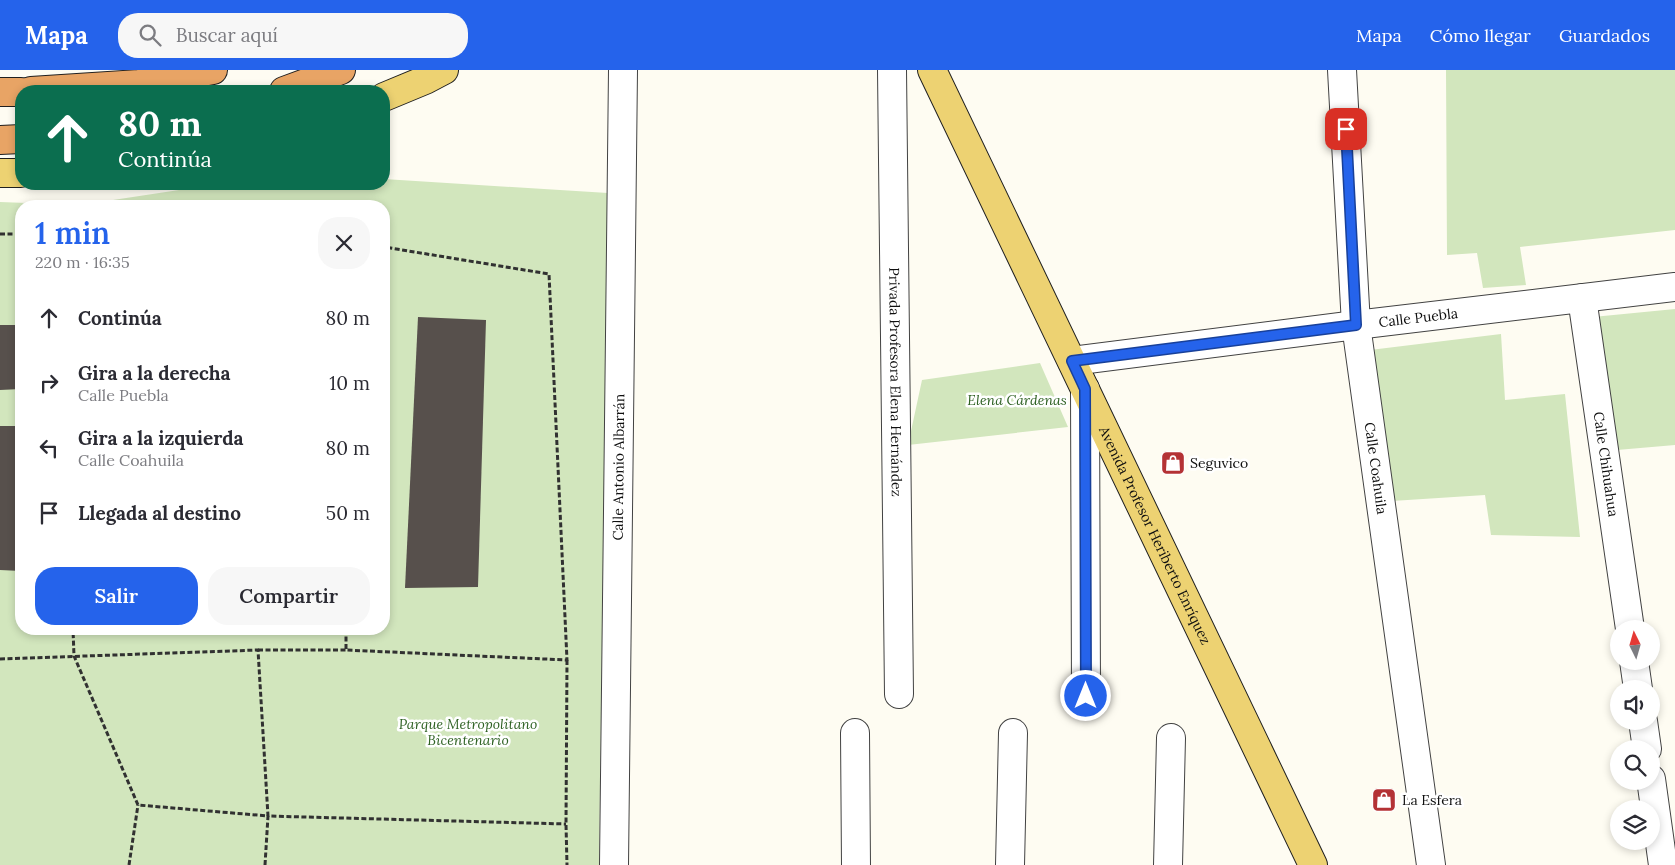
<!DOCTYPE html>
<html lang="es">
<meta charset="utf-8">
<style>
:root{--surface:#fff;--page:#f7f7f7;--text:#2b2b33;--muted:#7c7c81;--accent:#2563eb}
body{margin:0;font-family:Lora,serif;background:var(--page);color:var(--text);height:100vh;display:flex;flex-direction:column;font-size:19px;white-space:nowrap}
*{box-sizing:border-box;margin:0}
p{font-size:16px;color:var(--muted)}
.icon{flex:none;width:28px;height:28px;fill:none;stroke:currentColor;stroke-width:2;stroke-linecap:round;stroke-linejoin:round}
.map{position:relative;flex:1;overflow:hidden}
.drawer{position:absolute;left:15px;top:130px;width:375px;height:435px;display:flex;flex-direction:column;background:var(--surface);border-radius:20px;box-shadow:0 2px 8px #0003}
.drawer>*{flex:none}
.top-card{position:absolute;left:15px;top:15px;width:375px;height:105px;border-radius:20px;box-shadow:0 2px 8px #0003;background:#0b6e4f;color:#fff;overflow:hidden}
.needle{width:32px;rotate:355deg}
.tools{position:absolute;left:1610px;top:550px;display:grid;gap:10px}
.tools a{display:grid;place-items:center;width:50px;height:50px;border-radius:50%;background:var(--surface);box-shadow:0 2px 8px #0003;font-size:25px}
.pin{position:absolute;display:grid;place-items:center;width:42px;height:42px;color:#fff;margin:-21px;border-radius:10px;box-shadow:0 2px 8px #0006}
.me{position:absolute;width:55px;margin:-28px;rotate:0deg;stroke-linejoin:round;filter:drop-shadow(0 0 4px #0008)}
.turn{display:flex;align-items:center;gap:18px;height:105px;padding:0 20px;font-size:22px}
.turn .icon{width:65px;height:65px;stroke-width:2.5}
.turn b{display:block;font-size:35px;line-height:42px}
.round{display:grid;place-items:center;flex:none;width:52px;height:52px;border-radius:20px;background:var(--page)}
.overview{display:flex;align-items:center;justify-content:space-between;height:85px;padding:0 20px}
h1{font-size:30px;font-weight:600;line-height:38px;color:var(--accent)}
.cta{display:flex;gap:10px;margin-top:auto;padding:10px 20px}
.cta a{flex:1;height:58px;border-radius:20px;background:var(--accent);color:#fff;font-size:20px;font-weight:600;line-height:58px;text-align:center}
.cta a+a{background:var(--page);color:var(--text)}
ul{padding:0;list-style:none}
li{display:flex;align-items:center;gap:15px;height:65px;padding:0 20px}
li div{flex:1}
li b{display:block;font-size:19px}
li em{font-style:normal}
header{display:flex;align-items:center;gap:30px;box-sizing:border-box;height:70px;padding:0 25px;background:var(--accent);color:#fff}
header strong{font-size:24px}
nav{display:flex;gap:28px;margin-inline-start:auto;font-size:18px}
.search{width:350px;height:45px;background:var(--page);display:flex;align-items:center;gap:12px;box-sizing:border-box;padding:0 18px;border-radius:20px;color:var(--muted);font-size:19px}
.map>svg:first-child{display:block}
.green{fill:#d2e6bd;fill-rule:evenodd}
.building{fill:#57504c}
.lines{fill:none;stroke-linecap:round;stroke-linejoin:round}
.minor-casing{stroke:#424242;stroke-width:30}
.major-casing{stroke:#202020;stroke-width:30}
.highway-casing{stroke:#202020;stroke-width:30}
.path{stroke:#313131;stroke-width:3;stroke-dasharray:5 2.5;stroke-linecap:butt}
.minor{stroke:#fff;stroke-width:28}
.major{stroke:#edd272;stroke-width:28}
.highway{stroke:#e8a465;stroke-width:28}
.route-casing{stroke:#184099;stroke-width:12}
.route{stroke:#2563eb;stroke-width:9}
.labels{text-anchor:middle;stroke-width:5;stroke-linejoin:round;paint-order:stroke}
.street-label{font-size:14px;fill:#0f0f0f;stroke:#fff}
.park-label{font-size:14px;font-style:italic;fill:#2f6224;stroke:#fff}
.poi-label{font-size:14px;fill:#0f0f0f;stroke:#fff;text-anchor:start}
</style>
<header>
<strong>Mapa</strong>
<div class="search"><svg class="icon" aria-label="search" viewBox="0 0 24 24"><circle cx="10" cy="10" r="6"/><path d="M15 15l6 6"/></svg>Buscar aquí</div>
<nav><a>Mapa</a><a>Cómo llegar</a><a>Guardados</a></nav>
</header>
<div class="map">
<svg width="1675" height="795" viewBox="0 0 1675 795">
<rect width="100%" height="100%" fill="#fefcf2"/>
<g class="green">
<polygon points="1446,0 1675,0 1675,160 1520,177 1526,215 1483,218 1477,183 1447,185"/>
<path d="M384 109 608 123 599 795H0V132L80 135 179 120 208 114H384ZM21 136H384V559H21Z"/>
<polygon points="1675,239 1675,375 1617,380 1593,247"/>
<polygon points="1501,264 1505,330 1565,324 1580,467 1491,465 1485,425 1392,431 1370,280"/>
<polygon points="1040,293 1068,357 908,375 922,310"/>
</g>
<g class="building">
<polygon points="418,247 486,250 478,517 405,518"/>
<polygon points="0,255 21,255 21,319 0,320"/>
<polygon points="0,356 21,356 21,501 0,500"/>
</g>
<g class="lines">
<defs>
<g id="minor">
<path id="s1" d="M892 0 899 624"/>
<path id="s2" d="M1342 0 1356 255 1431 795"/>
<path id="s3" d="M1582 228 1630 559"/>
<path id="s4" d="M1072 291 1356 255 1675 217"/>
<polyline points="1085,319 1086,626"/>
<polyline points="1634,591 1638,619"/>
<polyline points="1643,651 1647,679"/>
<polyline points="855,663 856,795"/>
<polyline points="1651,709 1663,795"/>
<path id="s5" d="M614 795 623 0"/>
<polyline points="1010,795 1013,663"/>
<polyline points="1168,795 1171,668"/>
</g>
<g id="major">
<path id="s6" d="M932 0 1313 795"/>
<polyline points="384,27 425,10 444,0"/>
<polyline points="0,103 21,103"/>
</g>
<g id="highway">
<polyline points="31,21 139,14 213,0"/>
<polyline points="284,21 341,0"/>
<polyline points="0,22 21,22"/>
<polyline points="0,70 21,69"/>
</g>
</defs>
<use href="#minor" class="minor-casing"/>
<use href="#major" class="major-casing"/>
<use href="#highway" class="highway-casing"/>
<g class="path">
<polyline points="0,164 21,164"/>
<polyline points="346,559 346,580 567,590 549,204 384,177"/>
<polyline points="258,580 346,580"/>
<polyline points="0,589 258,580 268,746 138,735 74,586 73,559"/>
<polyline points="567,590 566,754 567,795"/>
<polyline points="129,795 138,735"/>
<polyline points="265,795 268,746 566,754"/>
</g>
<use href="#minor" class="minor"/>
<use href="#major" class="major"/>
<use href="#highway" class="highway"/>
</g>
<g class="lines">
<defs>
<polyline id="route" points="1086,626 1085,319 1072,291 1356,255 1346,59"/>
</defs>
<use href="#route" class="route-casing"/>
<use href="#route" class="route"/>
</g>
<defs>
<symbol id="shop-square" viewBox="-11 -11 22 22"><rect x="-9" y="-9" width="18" height="18" rx="4" fill="#b43235" stroke="#fff"/><path d="M-5-2.5h2.3a2.7 3.5 0 0 1 5.4 0H5L5.5 6h-11ZM-1.5-2.5h3a1.5 2.3 0 0 0-3 0Z" fill="#fff"/></symbol>
</defs>
<g fill-rule="evenodd">
<use href="#shop-square" x="1159" y="379" width="28" height="28"/>
<use href="#shop-square" x="1370" y="716" width="28" height="28"/>
</g>
<g class="labels">
<g class="street-label">
<text dy="5" stroke="none"><textPath href="#s4" startOffset="349">Calle Puebla</textPath></text>
<text dy="5" stroke="none"><textPath href="#s1" startOffset="312">Privada Profesora Elena Hernández</textPath></text>
<text dy="5" stroke="none"><textPath href="#s3" startOffset="168">Calle Chihuahua</textPath></text>
<text dy="5" stroke="none"><textPath href="#s5" startOffset="398">Calle Antonio Albarrán</textPath></text>
<text dy="5" stroke="none"><textPath href="#s2" startOffset="400">Calle Coahuila</textPath></text>
<text dy="5" stroke="none"><textPath href="#s6" startOffset="516">Avenida Profesor Heriberto Enríquez</textPath></text>
</g>
<g class="park-label">
<text x="1017" y="335">Elena Cárdenas</text>
<text x="468" y="659">Parque Metropolitano<tspan x="468" dy="16">Bicentenario</tspan></text>
</g>
<g class="poi-label">
<text x="1190" y="398">Seguvico</text>
<text x="1402" y="735">La Esfera</text>
</g>
</g>
</svg>
<div class="tools">
<a><svg class="needle" viewBox="-14 -14 28 28"><path d="M0-13l5 13h-10z" fill="#e53935"/><path d="M0 13l5-13h-10z" fill="#7c7c81"/></svg></a>
<a><svg class="icon" aria-label="sound" viewBox="0 0 24 24"><path d="M4 9h4l5-4v14l-5-4H4zM17 9q2 3 0 6"/></svg></a>
<a><svg class="icon" aria-label="search" viewBox="0 0 24 24"><circle cx="10" cy="10" r="6"/><path d="M15 15l6 6"/></svg></a>
<a><svg class="icon" aria-label="layers" viewBox="0 0 24 24"><path d="M12 4l9 5-9 5-9-5zM3 14l9 5 9-5"/></svg></a>
</div>
<div class="pin" style="left:1346px;top:59px;background:#d93025"><svg class="icon" aria-label="arrive" viewBox="0 0 24 24"><path d="M6 21V4h12l-3 4 3 4H6"/></svg></div>
<svg class="me" style="left:1086px;top:626px" viewBox="-20 -20 40 40"><circle r="17" fill="#2563eb" stroke="#fff" stroke-width="3"/><path d="M0-11L8 9 0 5-8 9z" fill="#fff"/></svg>
<div class="top-card">
<div class="turn"><svg class="icon" aria-label="ahead" viewBox="0 0 24 24"><path d="M12 20V5M6 11l6-6 6 6"/></svg><div><b>80 m</b>Continúa</div></div>
</div>
<section class="drawer">
<div class="overview"><div><h1>1 min</h1><p>220 m · 16:35</p></div><a class="round"><svg class="icon" aria-label="close" viewBox="0 0 24 24"><path d="M6 6l12 12M18 6L6 18"/></svg></a></div>
<ul>
<li><svg class="icon" aria-label="ahead" viewBox="0 0 24 24"><path d="M12 20V5M6 11l6-6 6 6"/></svg><div><b>Continúa</b></div><em>80 m</em></li>
<li><svg class="icon" aria-label="right" viewBox="0 0 24 24"><path d="M7 20v-9h11M14 6l5 5-5 5"/></svg><div><b>Gira a la derecha</b><p>Calle Puebla</p></div><em>10 m</em></li>
<li><svg class="icon" aria-label="left" viewBox="0 0 24 24"><path d="M17 20v-9H6M10 6l-5 5 5 5"/></svg><div><b>Gira a la izquierda</b><p>Calle Coahuila</p></div><em>80 m</em></li>
<li><svg class="icon" aria-label="arrive" viewBox="0 0 24 24"><path d="M6 21V4h12l-3 4 3 4H6"/></svg><div><b>Llegada al destino</b></div><em>50 m</em></li>
</ul>
<div class="cta"><a>Salir</a><a>Compartir</a></div>
</section>
</div>
